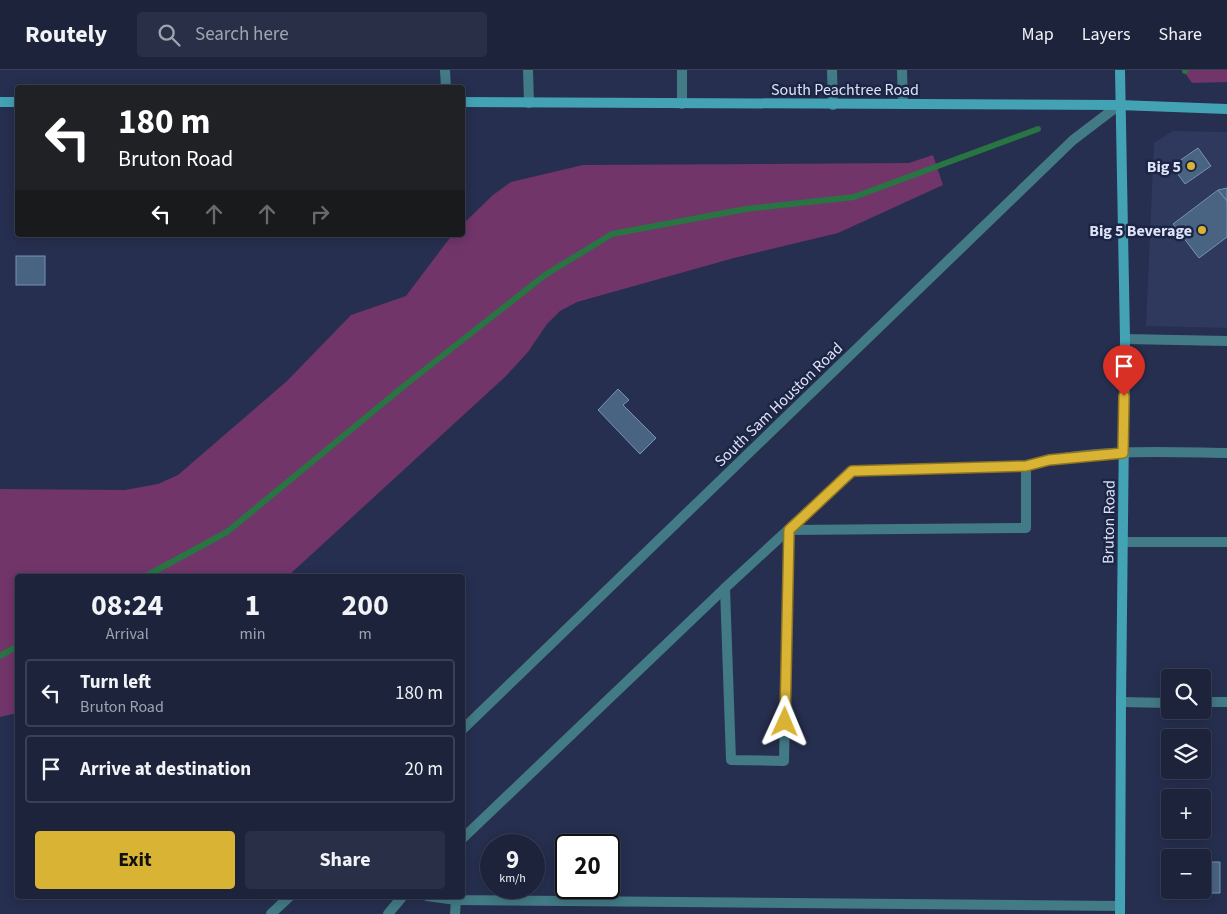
<!DOCTYPE html>
<meta charset="utf-8">
<style>
:root{--surface:#1c233b;--page:#292f46;--text:#f1f3f6;--muted:#a0a4af;--line:#3a4055;--accent:#d9b334}
body{margin:0;font-family:"Source Sans 3",sans-serif;background:var(--page);color:var(--text);height:100vh;display:flex;flex-direction:column;font-size:19px;white-space:nowrap}
*{box-sizing:border-box;margin:0}
p{font-size:16px;color:var(--muted)}
.icon{flex:none;width:28px;height:28px;fill:none;stroke:currentColor;stroke-width:2;stroke-linecap:round;stroke-linejoin:round}
.map{position:relative;flex:1;overflow:hidden}
.side{position:absolute;left:15px;top:504px;width:450px;height:325px;display:flex;flex-direction:column;background:var(--surface);border-radius:5px;box-shadow:0 2px 12px #0003,0 0 0 1px var(--line)}
.side>*{flex:none}
.top-card{position:absolute;left:15px;top:15px;width:450px;height:152px;border-radius:5px;box-shadow:0 2px 12px #0003,0 0 0 1px var(--line);background:#202124;color:#fff;overflow:hidden}
.buttons{position:absolute;left:1161px;top:599px;display:grid;gap:10px}
.buttons a{display:grid;place-items:center;width:50px;height:50px;border-radius:5px;background:var(--surface);box-shadow:0 2px 12px #0003,0 0 0 1px var(--line);font-size:25px}
.speed{position:absolute;left:480px;top:764px;display:flex;gap:10px;font-size:25px;font-weight:700;text-align:center}
.speed>*{display:grid;place-content:center;width:65px;height:65px;border-radius:50%;background:var(--surface);box-shadow:0 2px 12px #0003,0 0 0 1px var(--line);line-height:1}
.speed small{font-size:12px;font-weight:400}
.speed .limit{border:2px solid #111;border-radius:8px;background:#fff;color:#111}
.pin{position:absolute;display:grid;place-items:center;width:42px;height:42px;color:#fff;margin:-51px -21px;border-radius:50% 50% 50% 0;rotate:-45deg;box-shadow:0 0 5px #0007}
.pin .icon{rotate:45deg}
.me{position:absolute;width:55px;margin:-28px;rotate:1deg;stroke-linejoin:round;filter:drop-shadow(0 0 4px #0008)}
.turn{display:flex;align-items:center;gap:18px;height:105px;padding:0 20px;font-size:22px}
.turn .icon{width:65px;height:65px;stroke-width:2.5}
.turn b{display:block;font-size:35px;line-height:42px}
.lanes{display:flex;align-items:center;height:48px;padding:0 20px;background:#0003;justify-content:center;gap:25px;direction:ltr}
.lanes .off{opacity:.35}
.eta{display:flex;justify-content:space-evenly;align-items:center;height:85px;text-align:center}
.eta b{font-size:30px;font-weight:700;line-height:35px}
.primary-button{display:flex;gap:10px;margin-top:auto;padding:10px 20px}
.primary-button a{flex:1;height:58px;border-radius:5px;background:var(--accent);color:#111;font-size:20px;font-weight:700;line-height:58px;text-align:center}
.primary-button a+a{background:var(--page);color:var(--text)}
ul{padding:0;list-style:none}
li{display:flex;align-items:center;gap:15px;height:68px;margin:0 10px 8px;padding:0 10px;border:2px solid var(--line);border-radius:5px}
li div{flex:1}
li b{display:block;font-size:19px}
li em{font-style:normal}
header{display:flex;align-items:center;gap:30px;box-sizing:border-box;height:70px;padding:0 25px;background:var(--surface);border-bottom:1px solid var(--line)}
header strong{font-size:24px}
nav{display:flex;gap:28px;margin-inline-start:auto;font-size:18px}
.search{width:350px;height:45px;background:var(--page);display:flex;align-items:center;gap:12px;box-sizing:border-box;padding:0 18px;border-radius:5px;color:var(--muted);font-size:19px}
.map>svg:first-child{display:block}
.built{fill:#2f385d}
.green{fill:#71356a}
.lines{fill:none;stroke-linecap:round;stroke-linejoin:round}
.stream{stroke:#287442;stroke-width:6}
.building{fill:#496482;stroke:#7693b4}
.service{stroke:#427a85;stroke-width:10}
.minor{stroke:#427a85;stroke-width:10}
.tertiary{stroke:#427a85;stroke-width:10}
.secondary{stroke:#43a2b4;stroke-width:10}
.route-casing{stroke:#8d7422;stroke-width:12}
.route{stroke:#d9b334;stroke-width:9}
.poi-dot{fill:#d9b334;stroke:#1d2544;stroke-width:2}
.labels{text-anchor:middle;stroke-width:5;stroke-linejoin:round;paint-order:stroke}
.street-label{font-size:16px;fill:#dde3f8;stroke:#1d2544}
.poi-label{font-size:16px;font-weight:bold;fill:#dde3f8;stroke:#1d2544;text-anchor:end}
</style>
<header>
<strong>Routely</strong>
<div class="search"><svg class="icon" aria-label="search" viewBox="0 0 24 24"><circle cx="10" cy="10" r="6"/><path d="M15 15l6 6"/></svg>Search here</div>
<nav><a>Map</a><a>Layers</a><a>Share</a></nav>
</header>
<div class="map">
<svg width="1227" height="844" viewBox="0 0 1227 844">
<rect width="100%" height="100%" fill="#262f4f"/>
<polygon class="built" points="1173,61 1227,62 1227,258 1146,256 1154,73"/>
<g class="green">
<polygon points="1183,0 1227,0 1227,12 1192,13"/>
<polygon points="933,85 943,115 838,163 734,188 577,232 560,241 547,254 528,282 506,306 288,506 18,506 17,643 0,647 0,419 125,420 158,414 178,405 287,311 351,245 406,226 452,165 462,165 463,154 493,125 511,112 583,95 909,93"/>
</g>
<g class="lines">
<g class="stream">
<polyline points="1185,1 1185,0"/>
<polyline points="146,506 227,462 404,316 545,205 612,164 746,139 854,127 1038,59"/>
<polyline points="0,586 18,576"/>
</g>
</g>
<g class="building">
<polygon points="1198,78 1211,96 1185,114 1172,96"/>
<polygon points="1227,118 1227,131 1218,120"/>
<polygon points="1218,120 1227,131 1227,167 1199,188 1173,154"/>
<rect x="16" y="186" width="29" height="29"/>
<polygon points="618,319 629,330 623,335 656,368 640,384 598,340"/>
<polygon points="1202,792 1220,792 1220,823 1187,823 1187,820 1202,820"/>
</g>
<g class="lines">
<g class="service">
<polyline points="445,0 446,18"/>
<polyline points="528,0 529,33"/>
<polyline points="682,0 682,34"/>
<polyline points="832,0 833,35"/>
<polyline points="902,0 903,34"/>
<polyline points="1125,269 1227,271"/>
<path d="M1026 396 852 401 725 518 731 690 784 691 789 460 1026 458V396C1089 378 1161 382 1227 383"/>
<polyline points="1123,472 1227,472"/>
<polyline points="462,769 725,518"/>
<polyline points="427,826 456,830 1120,836"/>
<polyline points="388,844 403,826"/>
<polyline points="455,844 456,830"/>
</g>
<g class="minor">
<polyline points="1121,632 1170,633"/>
<polyline points="1202,632 1227,632"/>
</g>
<g class="tertiary">
<polyline points="462,660 1073,70 1119,35"/>
<polyline points="271,844 290,826"/>
</g>
<g class="secondary">
<polyline points="1120,0 1125,269 1121,632 1120,844"/>
<polyline points="0,32 18,32"/>
<polyline points="462,32 1119,35 1227,39"/>
</g>
</g>
<g class="lines">
<defs>
<polyline id="route" points="785,652 789,460 852,401 1026,396 1049,390 1123,383 1124,326"/>
</defs>
<use href="#route" class="route-casing"/>
<use href="#route" class="route"/>
</g>
<g class="poi-dot">
<circle cx="1191" cy="96" r="5"/>
<circle cx="1202" cy="160" r="5"/>
</g>
<g class="labels">
<g class="street-label">
<text x="845" y="25">South Peachtree Road</text>
<text transform="translate(778 334) rotate(-44)" y="6">South Sam Houston Road</text>
<text transform="translate(1108 452) rotate(-89)" y="6">Bruton Road</text>
</g>
<g class="poi-label">
<text x="1181" y="102">Big 5</text>
<text x="1192" y="166">Big 5 Beverage</text>
</g>
</g>
</svg>
<div class="buttons">
<a><svg class="icon" aria-label="search" viewBox="0 0 24 24"><circle cx="10" cy="10" r="6"/><path d="M15 15l6 6"/></svg></a>
<a><svg class="icon" aria-label="layers" viewBox="0 0 24 24"><path d="M12 4l9 5-9 5-9-5zM3 14l9 5 9-5"/></svg></a>
<a>+</a>
<a>−</a>
</div>
<div class="speed"><div>9<small>km/h</small></div><div class="limit">20</div></div>
<div class="pin" style="left:1124px;top:326px;background:#d93025"><svg class="icon" aria-label="arrive" viewBox="0 0 24 24"><path d="M6 21V4h12l-3 4 3 4H6"/></svg></div>
<svg class="me" style="left:785px;top:652px" viewBox="-20 -20 40 40"><path d="M0-17L14 15 0 8-14 15z" fill="#d9b334" stroke="#fff" stroke-width="4"/></svg>
<div class="top-card">
<div class="turn"><svg class="icon" aria-label="left" viewBox="0 0 24 24"><path d="M17 20v-9H6M10 6l-5 5 5 5"/></svg><div><b>180 m</b>Bruton Road</div></div>
<div class="lanes"><svg class="icon" aria-label="left" viewBox="0 0 24 24"><path d="M17 20v-9H6M10 6l-5 5 5 5"/></svg><svg class="icon off" aria-label="ahead" viewBox="0 0 24 24"><path d="M12 20V5M6 11l6-6 6 6"/></svg><svg class="icon off" aria-label="ahead" viewBox="0 0 24 24"><path d="M12 20V5M6 11l6-6 6 6"/></svg><svg class="icon off" aria-label="right" viewBox="0 0 24 24"><path d="M7 20v-9h11M14 6l5 5-5 5"/></svg></div>
</div>
<section class="side">
<div class="eta">
<div><b>08:24</b><p>Arrival</p></div>
<div><b>1</b><p>min</p></div>
<div><b>200</b><p>m</p></div>
</div>
<ul>
<li><svg class="icon" aria-label="left" viewBox="0 0 24 24"><path d="M17 20v-9H6M10 6l-5 5 5 5"/></svg><div><b>Turn left</b><p>Bruton Road</p></div><em>180 m</em></li>
<li><svg class="icon" aria-label="arrive" viewBox="0 0 24 24"><path d="M6 21V4h12l-3 4 3 4H6"/></svg><div><b>Arrive at destination</b></div><em>20 m</em></li>
</ul>
<div class="primary-button"><a>Exit</a><a>Share</a></div>
</section>
</div>
